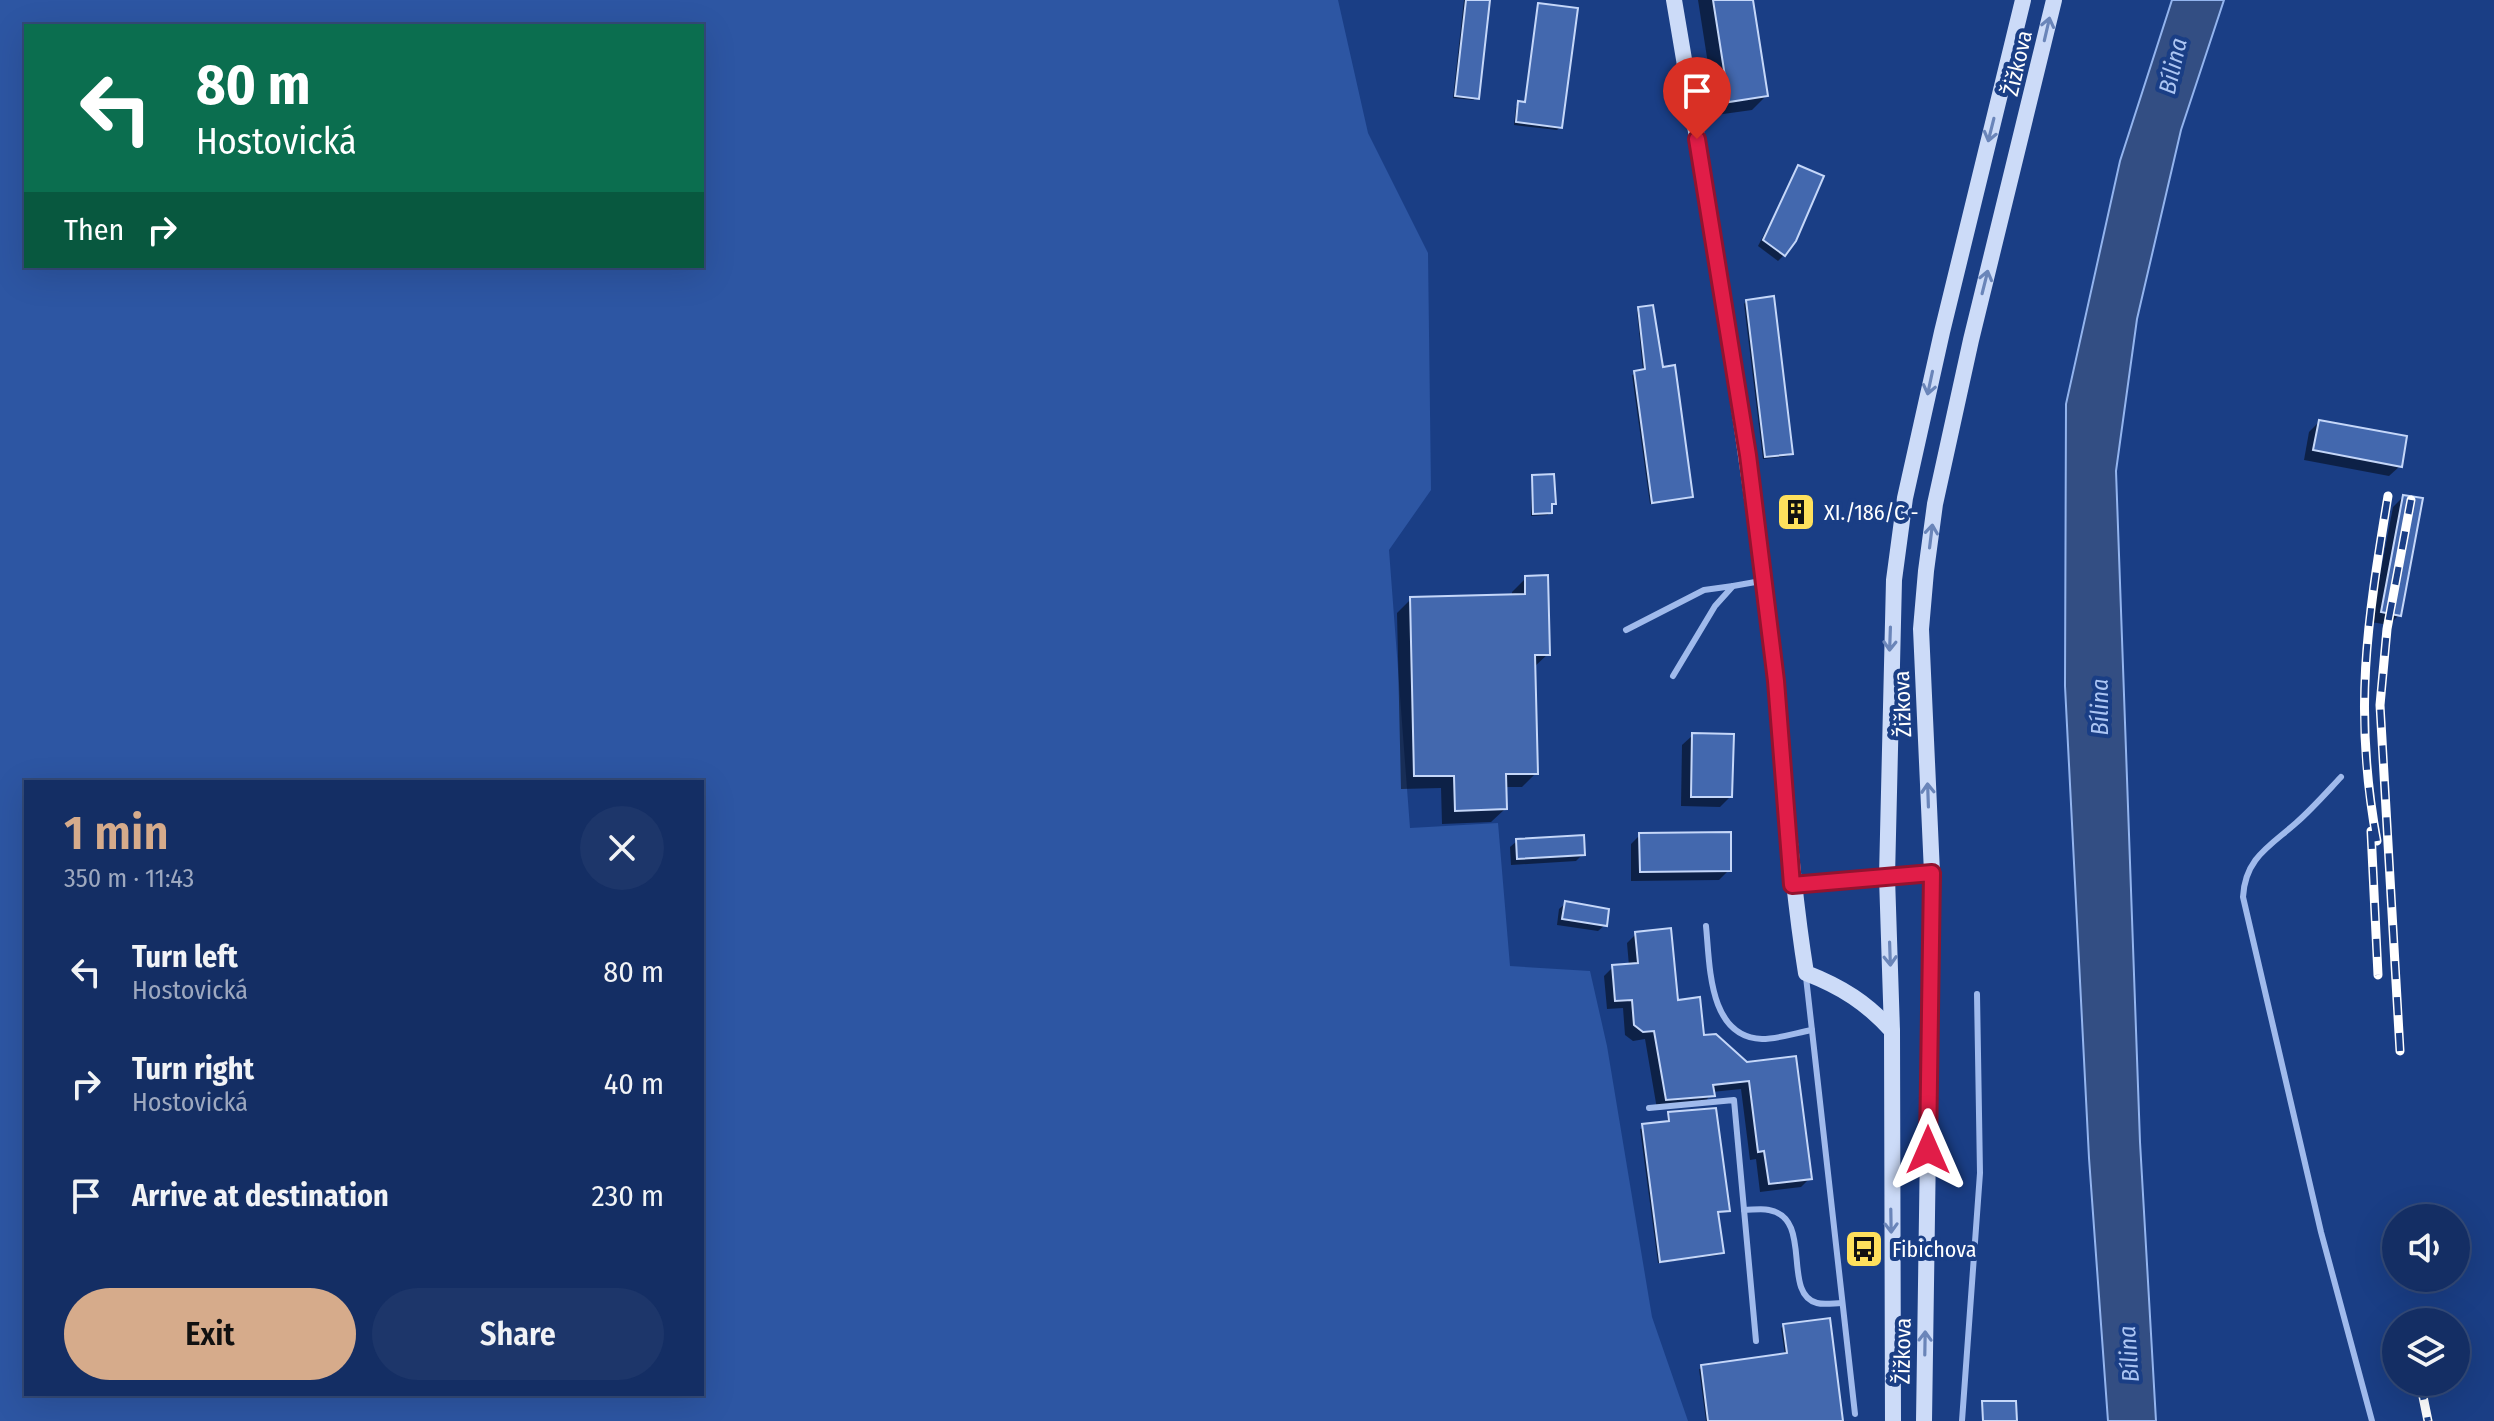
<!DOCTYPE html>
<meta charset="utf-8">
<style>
:root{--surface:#142e64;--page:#1d366a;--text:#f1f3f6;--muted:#9da8bf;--line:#334a78;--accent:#d6ab8b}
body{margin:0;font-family:"Fira Sans Condensed",sans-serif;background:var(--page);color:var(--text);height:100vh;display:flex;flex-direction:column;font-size:30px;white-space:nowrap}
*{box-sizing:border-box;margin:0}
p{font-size:26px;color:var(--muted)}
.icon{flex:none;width:44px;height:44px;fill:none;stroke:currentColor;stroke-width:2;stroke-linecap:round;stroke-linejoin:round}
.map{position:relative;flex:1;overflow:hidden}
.drawer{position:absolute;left:24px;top:780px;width:680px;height:616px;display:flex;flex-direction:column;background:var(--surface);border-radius:0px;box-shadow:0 8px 32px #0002,0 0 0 2px var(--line)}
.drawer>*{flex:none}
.guide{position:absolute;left:24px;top:24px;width:680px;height:244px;border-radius:0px;box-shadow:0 8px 32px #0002,0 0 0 2px var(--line);background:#0b6e4f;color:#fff;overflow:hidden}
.fabs{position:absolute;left:2382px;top:1204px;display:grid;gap:16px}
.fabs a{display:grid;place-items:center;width:88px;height:88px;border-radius:50%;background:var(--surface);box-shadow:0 8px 32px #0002,0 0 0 2px var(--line);font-size:40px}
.pin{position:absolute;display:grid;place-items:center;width:68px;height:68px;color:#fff;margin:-82px -34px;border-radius:50% 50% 50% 0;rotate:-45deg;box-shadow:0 0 8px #0007}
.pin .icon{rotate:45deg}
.me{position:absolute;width:88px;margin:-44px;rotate:0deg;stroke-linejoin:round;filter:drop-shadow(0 0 6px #0008)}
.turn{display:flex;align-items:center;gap:28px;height:168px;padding:0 40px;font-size:36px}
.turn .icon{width:104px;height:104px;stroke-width:2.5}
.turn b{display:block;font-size:56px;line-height:68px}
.then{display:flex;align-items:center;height:76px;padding:0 40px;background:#0003;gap:16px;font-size:30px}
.round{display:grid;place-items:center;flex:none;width:84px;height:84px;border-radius:42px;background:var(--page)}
.summary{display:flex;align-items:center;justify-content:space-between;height:136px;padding:0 40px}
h1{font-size:48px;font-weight:600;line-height:60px;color:var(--accent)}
.cta{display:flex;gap:16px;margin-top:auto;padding:16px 40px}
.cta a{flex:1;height:92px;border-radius:48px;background:var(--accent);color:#111;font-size:32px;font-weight:600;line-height:92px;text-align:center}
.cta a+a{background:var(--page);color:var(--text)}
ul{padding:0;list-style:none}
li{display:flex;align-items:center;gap:24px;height:112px;padding:0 40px}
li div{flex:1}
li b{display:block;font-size:30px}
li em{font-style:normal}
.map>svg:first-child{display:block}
.green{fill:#2d56a3;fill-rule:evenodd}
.water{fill:#334e83;stroke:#93b4ee;stroke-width:2}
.shadow{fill:#0007}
.building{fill:#4368ae;stroke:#c5d7f9;stroke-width:2}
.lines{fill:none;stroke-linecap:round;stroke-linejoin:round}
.lane{stroke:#a0baec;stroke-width:6}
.secondary{stroke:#ccdbf8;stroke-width:16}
.rail-casing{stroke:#fff;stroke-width:9}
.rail{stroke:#1a3e85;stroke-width:6;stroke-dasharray:18;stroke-linecap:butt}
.oneway{stroke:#6a85b9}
.route-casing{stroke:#92132f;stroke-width:20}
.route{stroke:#e11d48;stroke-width:14}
.labels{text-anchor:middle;stroke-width:8;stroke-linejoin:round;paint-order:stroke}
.street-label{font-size:22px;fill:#fff;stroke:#1a3e85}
.poi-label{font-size:22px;fill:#fff;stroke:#1a3e85;text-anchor:start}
.water-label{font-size:24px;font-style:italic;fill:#acc5f3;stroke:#1a3e85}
</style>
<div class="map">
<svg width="2494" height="1421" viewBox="0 0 2494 1421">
<rect width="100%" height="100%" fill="#1a3e85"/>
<path class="green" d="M0 0H1338L1368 133 1428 253 1431 490 1389 550 1410 828 1498 823 1510 966 1590 971 1607 1046 1652 1317 1688 1421H0ZM702 26V266H26V26ZM26 782H702V1394H26Z"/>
<polygon class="water" points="2172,0 2224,0 2181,130 2137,319 2116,471 2140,1142 2156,1421 2108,1421 2089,1158 2065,686 2066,404 2120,161"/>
<g class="shadow">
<polygon points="1464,0 1488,0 1474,100 1453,98"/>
<polygon points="1698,0 1751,0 1766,96 1752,110 1716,115"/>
<polygon points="1539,5 1560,127 1557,130 1514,125 1516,106 1524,104"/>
<polygon points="1799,167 1784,255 1778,261 1758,246"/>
<polygon points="1746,301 1791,453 1788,456 1763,459 1744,304"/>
<polygon points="1639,309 1661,369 1691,496 1688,499 1650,504 1632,375 1643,371 1637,312"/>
<polygon points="2319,422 2400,466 2389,476 2304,460 2309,432"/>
<polygon points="1532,477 1554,503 1548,515 1531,516"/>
<polygon points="2403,497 2399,615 2389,625 2371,622 2393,507"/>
<polygon points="1526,578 1548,654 1533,668 1536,773 1522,787 1504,787 1505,809 1491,822 1442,824 1441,788 1401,789 1397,613 1411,599 1512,596 1512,592"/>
<polygon points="1693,735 1730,797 1720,807 1681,806 1682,745"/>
<polygon points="1640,835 1729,870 1719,880 1631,881 1631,844"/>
<polygon points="1517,841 1583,854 1576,861 1511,865 1510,847"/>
<polygon points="1566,903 1605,925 1598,931 1557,925 1559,909"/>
<polygon points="1636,934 1676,1002 1702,1037 1746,1064 1810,1178 1801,1187 1760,1192 1756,1159 1750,1160 1741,1089 1712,1092 1704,1104 1657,1109 1645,1039 1633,1041 1625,1035 1623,1008 1607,1009 1604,976 1613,967 1629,966 1627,943"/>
<polygon points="1668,1114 1728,1210 1717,1214 1721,1253 1719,1255 1658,1263 1640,1129 1667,1123"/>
<polygon points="1784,1326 1840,1421 1706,1421 1699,1369 1785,1355 1781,1328"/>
</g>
<g class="building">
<polygon points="1466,0 1490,0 1479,99 1455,96"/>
<polygon points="1713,0 1753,0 1768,96 1729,102"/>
<polygon points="1538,3 1578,8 1562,128 1516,122 1518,101 1525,102"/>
<polygon points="1798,165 1824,176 1796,241 1785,256 1763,240"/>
<polygon points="1774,296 1793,454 1765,457 1746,300"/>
<polygon points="1653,305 1663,367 1675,365 1693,497 1652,503 1634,371 1645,369 1638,307"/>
<polygon points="2319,420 2407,436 2402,467 2313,450"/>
<polygon points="1554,474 1556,504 1552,504 1552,513 1533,514 1532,475"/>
<polygon points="2403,495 2423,498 2401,616 2381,612"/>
<polygon points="1548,575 1550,655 1535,655 1538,774 1506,774 1507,809 1455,811 1454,776 1414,776 1410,597 1525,594 1525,576"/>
<polygon points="1692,733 1734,734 1732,797 1691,797"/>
<polygon points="1731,832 1731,871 1640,872 1639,833"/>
<polygon points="1584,835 1585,855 1517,859 1516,839"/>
<polygon points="1565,901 1609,909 1607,926 1562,919"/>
<polygon points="1671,928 1678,1000 1700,997 1704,1035 1716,1034 1747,1062 1796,1056 1812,1179 1769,1184 1764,1151 1758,1152 1749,1081 1713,1085 1715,1096 1666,1100 1654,1031 1643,1032 1634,1025 1632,1000 1615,1001 1612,965 1638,963 1635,932"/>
<polygon points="1716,1108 1730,1211 1718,1212 1724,1253 1660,1262 1642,1124 1669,1121 1668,1112"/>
<polygon points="1830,1318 1843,1421 1708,1421 1701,1365 1787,1353 1783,1324"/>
<polygon points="1982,1401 2016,1401 2017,1421 1983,1421"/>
</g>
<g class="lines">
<g class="lane">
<polyline points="1626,630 1704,590 1733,586"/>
<polyline points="1673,676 1715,606 1733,586 1761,581"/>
<path d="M2341 777C2326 793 2312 809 2296 823 2270 846 2245 858 2243 897L2321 1232 2372 1421"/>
<path d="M1706 926C1710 965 1708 1037 1762 1039 1778 1039 1796 1033 1812 1030"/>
<polyline points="1806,977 1855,1414"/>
<polyline points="1649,1108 1734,1100 1756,1341"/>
<path d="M1744 1210C1752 1210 1762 1208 1769 1210 1814 1218 1781 1294 1817 1303 1824 1305 1835 1303 1842 1303"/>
<polyline points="1962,1421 1980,1173 1977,994"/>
</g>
<g class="secondary">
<path d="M1674 0C1710 212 1744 423 1770 636 1784 748 1788 861 1806 973 1842 987 1867 1003 1892 1031"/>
<polyline points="1792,885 1932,873"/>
<polyline points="1893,1421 1892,1031 1887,877 1894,580 1905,498 1942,332 2023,0"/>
<polyline points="1924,1421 1932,873 1921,629 1926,571 1935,504 1971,340 2054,0"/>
</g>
<defs>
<g id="rail">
<polyline points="2371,831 2378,975"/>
<path d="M2377 841C2353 712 2367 623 2388 496"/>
<polyline points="2400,1051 2380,705 2387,629 2411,500"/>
<polyline points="2420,1382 2428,1421"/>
</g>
</defs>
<use href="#rail" class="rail-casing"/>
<use href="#rail" class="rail"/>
</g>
<defs><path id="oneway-shaft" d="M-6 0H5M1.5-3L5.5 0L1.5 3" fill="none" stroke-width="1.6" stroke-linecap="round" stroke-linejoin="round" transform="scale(2)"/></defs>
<g class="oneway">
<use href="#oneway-shaft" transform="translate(2047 29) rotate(-77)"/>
<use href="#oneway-shaft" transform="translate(1991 130) rotate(104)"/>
<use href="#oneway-shaft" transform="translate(1985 282) rotate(-76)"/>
<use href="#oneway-shaft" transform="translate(1930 383) rotate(102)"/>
<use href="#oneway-shaft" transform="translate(1931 536) rotate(-83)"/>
<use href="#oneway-shaft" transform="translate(1890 639) rotate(92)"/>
<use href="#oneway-shaft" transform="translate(1928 795) rotate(-92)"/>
<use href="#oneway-shaft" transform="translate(1890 954) rotate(88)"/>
<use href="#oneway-shaft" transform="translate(1891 1221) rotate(89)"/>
<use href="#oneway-shaft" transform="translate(1925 1343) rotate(-89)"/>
</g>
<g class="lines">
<defs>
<polyline id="route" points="1697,139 1748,455 1776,681 1792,885 1932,873 1928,1150"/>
</defs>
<use href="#route" class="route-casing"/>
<use href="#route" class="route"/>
</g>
<defs>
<symbol id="building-square" viewBox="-11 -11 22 22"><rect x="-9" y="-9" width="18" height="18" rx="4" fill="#fee05c" stroke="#1a3e85"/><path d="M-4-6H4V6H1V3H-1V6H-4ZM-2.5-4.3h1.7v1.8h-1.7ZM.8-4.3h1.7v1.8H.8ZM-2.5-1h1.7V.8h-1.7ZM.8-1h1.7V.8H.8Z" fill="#111"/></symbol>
<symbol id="bus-square" viewBox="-11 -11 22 22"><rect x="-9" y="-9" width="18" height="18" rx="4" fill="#fee05c" stroke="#1a3e85"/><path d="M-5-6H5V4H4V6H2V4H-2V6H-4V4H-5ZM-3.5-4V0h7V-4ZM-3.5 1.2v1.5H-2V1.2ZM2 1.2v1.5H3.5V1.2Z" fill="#111"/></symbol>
</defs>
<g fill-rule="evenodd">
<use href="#building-square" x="1774" y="490" width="44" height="44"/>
<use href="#bus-square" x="1842" y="1227" width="44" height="44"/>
</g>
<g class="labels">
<g class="street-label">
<text transform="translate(2017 63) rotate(-77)" y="8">Žižkova</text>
<text transform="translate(1902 704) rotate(-92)" y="8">Žižkova</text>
<text transform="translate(1902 1351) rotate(-89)" y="8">Žižkova</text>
</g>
<g class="poi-label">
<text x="1824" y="520">XI./186/C -</text>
<text x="1892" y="1257">Fibichova</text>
</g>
<g class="water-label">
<text transform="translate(2173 66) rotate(-77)" y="8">Bílina</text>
<text transform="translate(2100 707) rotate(-90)" y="8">Bílina</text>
<text transform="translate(2129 1354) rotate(-94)" y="8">Bílina</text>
</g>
</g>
</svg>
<div class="fabs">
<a><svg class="icon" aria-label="sound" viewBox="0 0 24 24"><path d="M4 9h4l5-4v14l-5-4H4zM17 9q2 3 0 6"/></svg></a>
<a><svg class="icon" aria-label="layers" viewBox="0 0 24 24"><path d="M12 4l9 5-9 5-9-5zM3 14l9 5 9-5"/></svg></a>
</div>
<div class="pin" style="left:1697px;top:139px;background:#d93025"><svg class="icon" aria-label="arrive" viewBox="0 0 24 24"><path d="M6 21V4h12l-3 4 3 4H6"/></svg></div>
<svg class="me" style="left:1928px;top:1150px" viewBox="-20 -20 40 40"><path d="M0-17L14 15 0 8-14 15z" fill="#e11d48" stroke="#fff" stroke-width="4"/></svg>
<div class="guide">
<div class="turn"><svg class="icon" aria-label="left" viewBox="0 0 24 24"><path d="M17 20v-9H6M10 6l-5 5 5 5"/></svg><div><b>80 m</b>Hostovická</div></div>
<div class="then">Then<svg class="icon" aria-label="right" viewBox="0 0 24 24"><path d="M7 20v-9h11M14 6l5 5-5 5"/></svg></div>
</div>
<section class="drawer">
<div class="summary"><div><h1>1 min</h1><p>350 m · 11:43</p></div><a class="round"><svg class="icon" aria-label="close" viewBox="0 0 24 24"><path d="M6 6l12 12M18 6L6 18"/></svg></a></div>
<ul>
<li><svg class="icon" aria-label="left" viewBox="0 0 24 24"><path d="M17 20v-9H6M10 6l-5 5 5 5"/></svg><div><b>Turn left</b><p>Hostovická</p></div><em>80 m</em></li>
<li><svg class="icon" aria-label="right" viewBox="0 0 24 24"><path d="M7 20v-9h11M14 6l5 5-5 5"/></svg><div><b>Turn right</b><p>Hostovická</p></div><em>40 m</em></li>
<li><svg class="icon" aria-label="arrive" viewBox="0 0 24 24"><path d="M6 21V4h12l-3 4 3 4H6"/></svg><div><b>Arrive at destination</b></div><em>230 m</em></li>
</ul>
<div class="cta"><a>Exit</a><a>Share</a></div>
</section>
</div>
